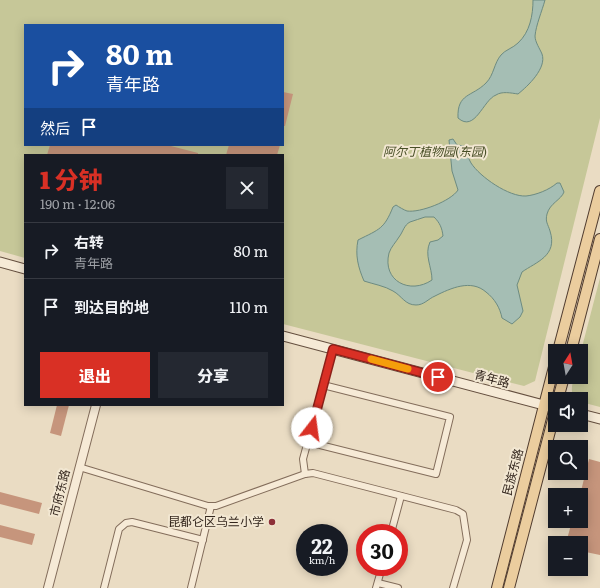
<!DOCTYPE html>
<html lang="zh">
<meta charset="utf-8">
<style>
:root{--surface:#171b24;--page:#242831;--text:#f1f3f6;--muted:#9ea1a6;--line:#363941;--accent:#d93025}
body{margin:0;font-family:Literata,"Noto Sans SC",serif;background:var(--page);color:var(--text);height:100vh;display:flex;flex-direction:column;font-size:15px;white-space:nowrap}
*{box-sizing:border-box;margin:0}
p{font-size:13px;color:var(--muted)}
.icon{flex:none;width:22px;height:22px;fill:none;stroke:currentColor;stroke-width:2;stroke-linecap:round;stroke-linejoin:round}
.map{position:relative;flex:1;overflow:hidden}
.side{position:absolute;left:24px;top:154px;width:260px;height:252px;display:flex;flex-direction:column;background:var(--surface);border-radius:0px;box-shadow:0 2px 10px #0003}
.side>*{flex:none}
.hud{position:absolute;left:24px;top:24px;width:260px;height:122px;border-radius:0px;box-shadow:0 2px 10px #0003;background:#1a4fa0;color:#fff;overflow:hidden}
.needle{width:26px;rotate:11deg}
.tools{position:absolute;left:548px;top:344px;display:grid;gap:8px}
.tools a{display:grid;place-items:center;width:40px;height:40px;border-radius:0px;background:var(--surface);box-shadow:0 2px 10px #0003;font-size:20px}
.speed{position:absolute;left:296px;top:524px;display:flex;gap:8px;font-size:20px;font-weight:700;text-align:center}
.speed>*{display:grid;place-content:center;width:52px;height:52px;border-radius:50%;background:var(--surface);box-shadow:0 2px 10px #0003;line-height:1}
.speed small{font-size:10px;font-weight:400}
.speed .limit{border:6px solid #d22;background:#fff;color:#111}
.pin{position:absolute;display:grid;place-items:center;width:34px;height:34px;color:#fff;margin:-17px;border:2px solid #fff;border-radius:50%;box-shadow:0 1px 4px #0007}
.me{position:absolute;width:44px;margin:-22px;rotate:15deg;stroke-linejoin:round;filter:drop-shadow(0 0 3px #0008)}
.turn{display:flex;align-items:center;gap:14px;height:84px;padding:0 16px;font-size:18px}
.turn .icon{width:52px;height:52px;stroke-width:2.5}
.turn b{display:block;font-size:28px;line-height:34px}
.then{display:flex;align-items:center;height:38px;padding:0 16px;background:#0003;gap:8px;font-size:15px}
.round{display:grid;place-items:center;flex:none;width:42px;height:42px;border-radius:0px;background:var(--page)}
.overview{display:flex;align-items:center;justify-content:space-between;height:68px;padding:0 16px}
h1{font-size:24px;font-weight:800;line-height:30px;color:var(--accent)}
.primary-button{display:flex;gap:8px;margin-top:auto;padding:8px 16px}
.primary-button a{flex:1;height:46px;border-radius:0px;background:var(--accent);color:#fff;font-size:16px;font-weight:800;line-height:46px;text-align:center}
.primary-button a+a{background:var(--page);color:var(--text)}
ul{padding:0;list-style:none}
li{display:flex;align-items:center;gap:12px;height:56px;padding:0 16px;border-top:1px solid var(--line)}
li div{flex:1}
li b{display:block;font-size:15px}
li em{font-style:normal}
.map>svg:first-child{display:block}
.green{fill:#c6c798;fill-rule:evenodd}
.water{fill:#a5beb4;stroke:#6d8b81;fill-rule:evenodd}
.building{fill:#c6957c}
.lines{fill:none;stroke-linecap:round;stroke-linejoin:round}
.minor-casing{stroke:#836d5b;stroke-width:8}
.tertiary-casing{stroke:#836d5b;stroke-width:10}
.secondary-casing{stroke:#654f3f;stroke-width:11}
.primary-casing{stroke:#513c2f;stroke-width:12}
.minor{stroke:#f6ead6;stroke-width:6}
.tertiary{stroke:#f6ead6;stroke-width:8}
.secondary{stroke:#f6ead6;stroke-width:9}
.primary{stroke:#ebcd9e;stroke-width:10}
.route-casing{stroke:#8d1f18;stroke-width:10}
.route{stroke:#d93025;stroke-width:7}
.slow{stroke:#f59e0b;stroke-width:7}
.poi-dot{fill:#8d3038;stroke:#f2e7d2;stroke-width:1.5}
.labels{text-anchor:middle;stroke-width:4;stroke-linejoin:round;paint-order:stroke}
.park-label{font-size:12px;font-style:italic;fill:#484f27;stroke:#f2e7d2}
.street-label{font-size:12px;fill:#34271e;stroke:#f2e7d2}
.poi-label{font-size:12px;fill:#34271e;stroke:#f2e7d2;text-anchor:end}
</style>
<div class="map">
<svg width="600" height="588" viewBox="0 0 600 588">
<rect width="100%" height="100%" fill="#eadcc3"/>
<g class="green">
<path d="M0 0H600V118L535 381 524 386 283 324V155H25V258L0 251ZM25 25H283V145H25Z"/>
<path d="M600 278V407L581 402V399H575C570 391 572 386 574 377H581V351Z"/>
</g>
<g class="water">
<path d="M533 0H545C542 11 536 25 535 36 535 42 540 49 542 54 547 68 528 86 518 94 511 93 502 91 496 95 483 100 475 133 458 118 457 93 472 97 486 83 494 75 494 63 501 55 505 50 513 48 518 43 530 32 533 15 533 0Z"/>
<path d="M453 139 457 145 464 146C466 151 468 158 471 163 480 177 509 197 526 196 536 195 549 190 557 183H560L564 192C561 200 550 203 547 214 545 222 548 224 550 231 558 256 536 262 522 272L517 285 523 311 520 317 512 324 502 318C500 308 495 299 486 292 471 279 451 288 435 296 428 299 424 305 416 305 405 305 402 296 393 291 385 286 373 284 364 281 358 267 355 255 358 240 380 229 384 229 393 207L396 205C399 207 404 210 407 211 420 213 451 201 458 190L452 171 449 140ZM425 217H434C440 223 442 228 443 236L438 240 430 242C424 255 432 267 432 280 410 295 382 281 389 253 391 247 396 242 399 237 403 232 404 225 410 222 415 220 420 219 425 217Z"/>
</g>
<g class="building">
<polygon points="283,92 293,94 285,126 283,126"/>
<polygon points="50,145 167,145 198,153 198,155 47,155"/>
<polygon points="229,145 280,145 277,155 226,155"/>
<polygon points="57,405 69,405 61,436 50,433"/>
<polygon points="589,459 600,462 600,555 581,551 581,543 566,543 572,521 581,521 580,495"/>
<polygon points="0,492 42,503 39,514 0,504"/>
<polygon points="0,525 35,534 32,545 0,537"/>
</g>
<g class="lines">
<defs>
<g id="minor">
<polyline points="308,442 436,474 450,417 323,385"/>
<polyline points="79,467 208,506 216,506 305,474 313,473 456,510 463,514 467,540 453,588"/>
<polyline points="305,474 303,459 333,349"/>
<polyline points="391,533 401,496"/>
<polyline points="378,583 398,588"/>
<polyline points="104,588 119,529 126,523 132,522 203,540"/>
<polyline points="191,588 211,506"/>
<polyline points="376,588 382,567"/>
</g>
<polyline id="tertiary" points="48,588 96,405"/>
<g id="secondary">
<polyline points="0,262 25,269"/>
<polyline points="283,336 555,408"/>
<polyline points="581,414 600,419"/>
</g>
<g id="primary">
<polyline points="558,351 600,191"/>
<polyline points="571,351 600,239"/>
<polyline points="558,399 564,377"/>
<polyline points="497,588 555,363"/>
<polyline points="509,588 555,412"/>
</g>
</defs>
<use href="#minor" class="minor-casing"/>
<use href="#tertiary" class="tertiary-casing"/>
<use href="#secondary" class="secondary-casing"/>
<use href="#primary" class="primary-casing"/>
<use href="#minor" class="minor"/>
<use href="#tertiary" class="tertiary"/>
<use href="#secondary" class="secondary"/>
<use href="#primary" class="primary"/>
</g>
<g class="lines">
<defs>
<polyline id="route" points="312,428 333,349 438,377"/>
</defs>
<use href="#route" class="route-casing"/>
<use href="#route" class="route"/>
<polyline class="slow" points="371,359 408,369"/>
</g>
<circle class="poi-dot" cx="272" cy="522" r="4"/>
<g class="labels">
<g class="park-label">
<text x="435" y="156">阿尔丁植物园(东园)</text>
</g>
<g class="street-label">
<text transform="translate(492 379) rotate(15)" y="4">青年路</text>
<text transform="translate(513 472) rotate(-75)" y="4">民族东路</text>
<text transform="translate(60 493) rotate(-76)" y="4">市府东路</text>
</g>
<g class="poi-label">
<text x="264" y="526">昆都仑区乌兰小学</text>
</g>
</g>
</svg>
<div class="tools">
<a><svg class="needle" viewBox="-14 -14 28 28"><path d="M0-13l5 13h-10z" fill="#e53935"/><path d="M0 13l5-13h-10z" fill="#9ea1a6"/></svg></a>
<a><svg class="icon" aria-label="sound" viewBox="0 0 24 24"><path d="M4 9h4l5-4v14l-5-4H4zM17 9q2 3 0 6"/></svg></a>
<a><svg class="icon" aria-label="search" viewBox="0 0 24 24"><circle cx="10" cy="10" r="6"/><path d="M15 15l6 6"/></svg></a>
<a>+</a>
<a>−</a>
</div>
<div class="speed"><div>22<small>km/h</small></div><div class="limit">30</div></div>
<div class="pin" style="left:438px;top:377px;background:#d93025"><svg class="icon" aria-label="arrive" viewBox="0 0 24 24"><path d="M6 21V4h12l-3 4 3 4H6"/></svg></div>
<svg class="me" style="left:312px;top:428px" viewBox="-20 -20 40 40"><circle r="19" fill="#fff"/><path d="M0-13L10 11 0 6-10 11z" fill="#d93025"/></svg>
<div class="hud">
<div class="turn"><svg class="icon" aria-label="right" viewBox="0 0 24 24"><path d="M7 20v-9h11M14 6l5 5-5 5"/></svg><div><b>80 m</b>青年路</div></div>
<div class="then">然后<svg class="icon" aria-label="arrive" viewBox="0 0 24 24"><path d="M6 21V4h12l-3 4 3 4H6"/></svg></div>
</div>
<section class="side">
<div class="overview"><div><h1>1 分钟</h1><p>190 m · 12:06</p></div><a class="round"><svg class="icon" aria-label="close" viewBox="0 0 24 24"><path d="M6 6l12 12M18 6L6 18"/></svg></a></div>
<ul>
<li><svg class="icon" aria-label="right" viewBox="0 0 24 24"><path d="M7 20v-9h11M14 6l5 5-5 5"/></svg><div><b>右转</b><p>青年路</p></div><em>80 m</em></li>
<li><svg class="icon" aria-label="arrive" viewBox="0 0 24 24"><path d="M6 21V4h12l-3 4 3 4H6"/></svg><div><b>到达目的地</b></div><em>110 m</em></li>
</ul>
<div class="primary-button"><a>退出</a><a>分享</a></div>
</section>
</div>
